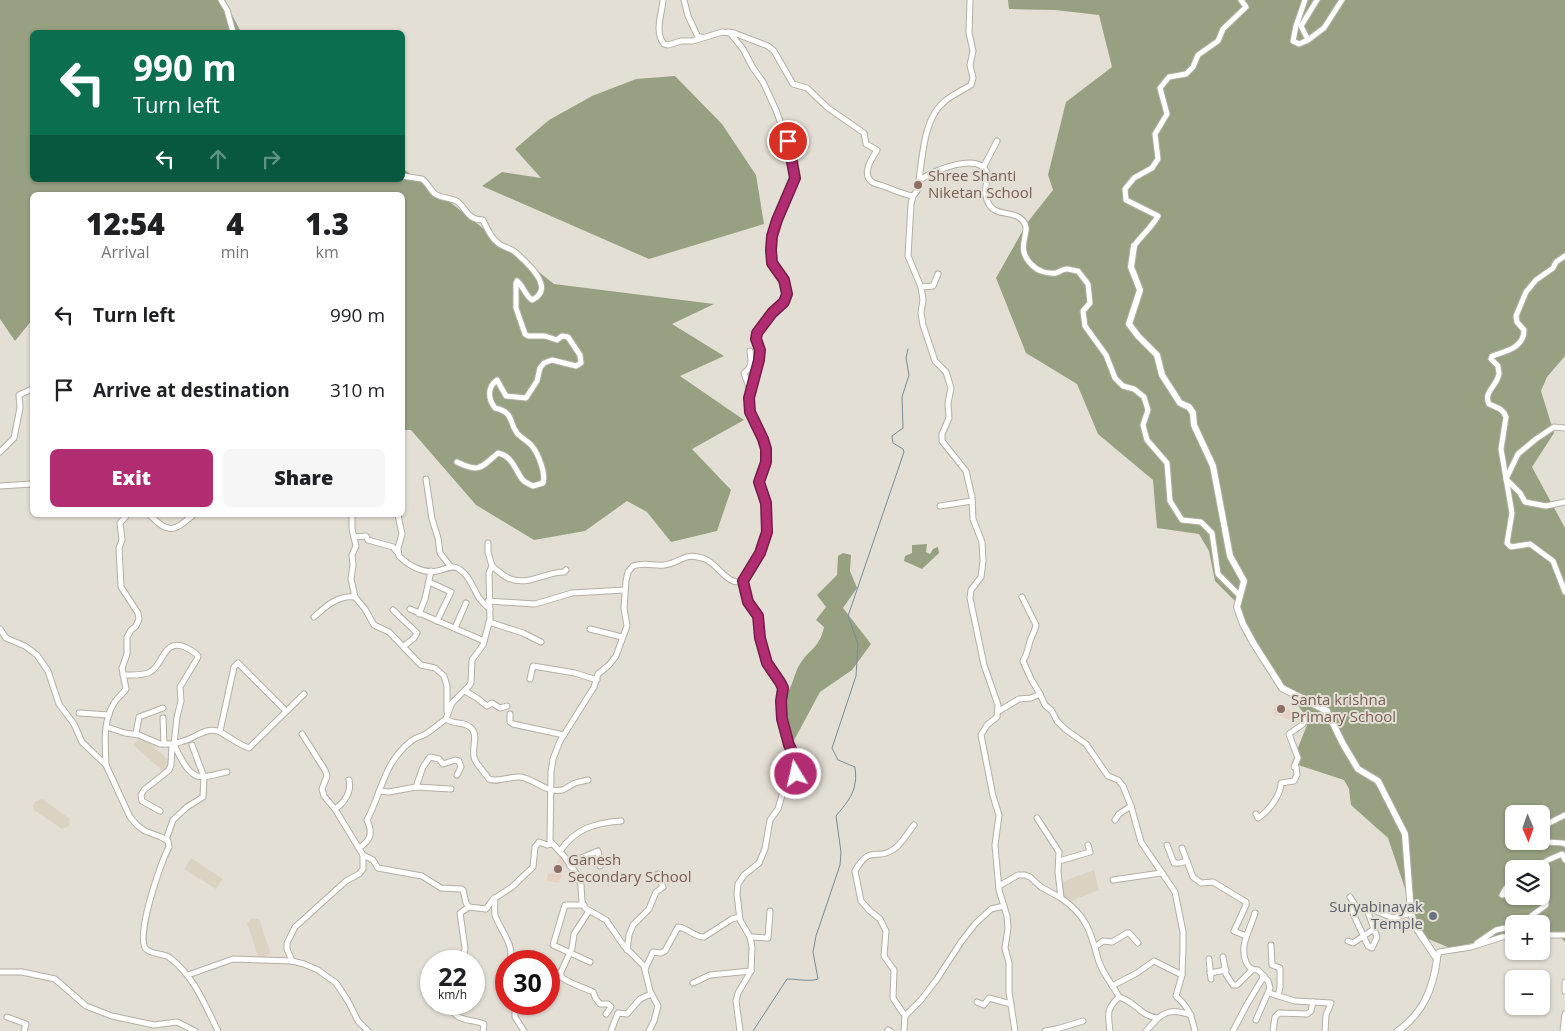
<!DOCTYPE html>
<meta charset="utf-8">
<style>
:root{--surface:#fff;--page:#f6f6f6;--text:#202124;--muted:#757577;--accent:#b22c72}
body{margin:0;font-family:"Open Sans",sans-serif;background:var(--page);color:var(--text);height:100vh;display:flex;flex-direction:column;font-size:19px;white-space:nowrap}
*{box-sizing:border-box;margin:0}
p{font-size:16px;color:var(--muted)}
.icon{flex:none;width:28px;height:28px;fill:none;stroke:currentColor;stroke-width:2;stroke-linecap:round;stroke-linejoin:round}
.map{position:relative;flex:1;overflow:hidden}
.side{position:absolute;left:30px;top:192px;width:375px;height:325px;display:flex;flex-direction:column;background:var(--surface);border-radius:8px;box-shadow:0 1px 4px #0004}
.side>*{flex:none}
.hud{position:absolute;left:30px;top:30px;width:375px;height:152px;border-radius:8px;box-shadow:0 1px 4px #0004;background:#0b6e4f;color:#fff;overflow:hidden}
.needle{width:32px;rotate:178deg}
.fabs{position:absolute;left:1505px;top:805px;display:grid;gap:10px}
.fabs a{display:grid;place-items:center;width:45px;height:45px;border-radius:8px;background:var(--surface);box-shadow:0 1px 4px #0004;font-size:25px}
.speed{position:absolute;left:420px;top:950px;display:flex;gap:10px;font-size:25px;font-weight:700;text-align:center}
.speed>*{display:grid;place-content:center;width:65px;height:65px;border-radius:50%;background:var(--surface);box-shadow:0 1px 4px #0004;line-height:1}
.speed small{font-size:12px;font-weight:400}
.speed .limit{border:8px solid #d22;background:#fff;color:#111}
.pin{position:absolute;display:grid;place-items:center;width:42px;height:42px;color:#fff;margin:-21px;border:2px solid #fff;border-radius:50%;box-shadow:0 1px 5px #0007}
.me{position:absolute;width:55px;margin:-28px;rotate:351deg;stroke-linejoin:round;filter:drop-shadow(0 0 4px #0008)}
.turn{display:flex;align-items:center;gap:18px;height:105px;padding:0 20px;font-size:22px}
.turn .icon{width:65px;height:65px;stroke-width:2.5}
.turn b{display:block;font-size:35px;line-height:42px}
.lanes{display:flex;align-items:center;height:48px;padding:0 20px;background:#0003;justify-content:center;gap:25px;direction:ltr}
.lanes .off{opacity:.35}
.eta{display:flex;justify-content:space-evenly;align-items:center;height:85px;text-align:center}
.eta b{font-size:30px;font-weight:800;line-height:35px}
.primary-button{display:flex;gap:10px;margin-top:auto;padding:10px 20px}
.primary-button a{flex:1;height:58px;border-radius:8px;background:var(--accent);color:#fff;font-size:20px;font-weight:800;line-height:58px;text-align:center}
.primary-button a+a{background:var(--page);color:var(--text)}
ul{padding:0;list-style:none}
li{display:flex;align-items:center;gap:15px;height:75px;padding:0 20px}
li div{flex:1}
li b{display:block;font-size:19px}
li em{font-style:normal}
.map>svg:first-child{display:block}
.built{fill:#dbd3c2}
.education{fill:#e7d1c5}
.forest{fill:#97a182;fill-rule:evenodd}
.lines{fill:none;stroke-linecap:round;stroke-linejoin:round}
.stream{stroke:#758d99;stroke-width:1}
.minor-casing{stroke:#b3afa5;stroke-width:7}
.major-casing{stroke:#b3afa5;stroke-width:8}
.minor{stroke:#fff;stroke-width:5}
.major{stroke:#fff;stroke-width:6}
.route-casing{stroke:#741d4a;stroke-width:12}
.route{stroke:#b22c72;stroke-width:9}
.education-dot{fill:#8d6e63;stroke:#e4dfd5;stroke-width:2}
.worship-dot{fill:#6b7280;stroke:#e4dfd5;stroke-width:2}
.labels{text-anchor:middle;stroke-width:4;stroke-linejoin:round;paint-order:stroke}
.education-label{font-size:15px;fill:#785e54;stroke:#e4dfd5;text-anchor:start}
.worship-label{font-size:15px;fill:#5b616d;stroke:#e4dfd5;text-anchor:end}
</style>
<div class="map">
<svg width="1565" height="1031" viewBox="0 0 1565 1031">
<rect width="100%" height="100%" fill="#e4dfd5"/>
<g class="built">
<polygon points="141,736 171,762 163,771 133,745"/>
<polygon points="42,799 70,819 69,826 62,829 34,810 33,805 35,802"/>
<polygon points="191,858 223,879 216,889 184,869"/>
<polygon points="1094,870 1099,890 1071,901 1060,894 1058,889 1064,881"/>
<polygon points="252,918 259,919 270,952 266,957 262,958 258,956 247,923"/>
</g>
<g class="education">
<polygon points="1276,704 1283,705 1295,715 1293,721 1272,713"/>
<polygon points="560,855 566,863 559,883 547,881 548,873 551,874 553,865 556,865"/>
</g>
<g class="forest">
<polygon points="0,0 224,0 241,32 32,32 32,180 402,180 403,169 432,188 554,284 714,304 672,324 724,356 680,376 744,420 692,449 731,490 717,531 671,542 647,512 627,501 585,531 534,540 476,505 411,430 403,430 402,195 32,195 32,320 15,341 0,319"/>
<path d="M1008 0H1565V356L1547 377 1541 391 1554 433 1532 467 1565 528V942L1558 934H1541V924H1514V934L1450 948 1421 936 1388 838 1351 805 1349 789 1344 780 1292 763 1309 720 1244 635 1240 606 1215 581 1209 551 1199 534 1157 528 1153 480 1098 434 1077 384 1026 353 996 278 1027 223 1053 190 1048 175 1066 102 1112 67 1099 15 1055 10 1009 9ZM1514 814H1541V841H1514ZM1514 869H1541V896H1514Z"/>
<polygon points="675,76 722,124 756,175 764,224 649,259 482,186 502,172 541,178 515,149 549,120 592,96 636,79"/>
<polygon points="927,544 926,552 930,554 933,549 938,547 939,553 922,569 904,561 905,556 912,553 912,545"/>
<path d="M843 553 851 555 850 571 857 588 843 608 871 644 852 670 820 692 792 744 784 696C794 686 793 675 800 664 810 648 819 649 824 627L816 620 826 607 817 595 837 575 838 556Z"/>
</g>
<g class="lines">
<path class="stream" d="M753 1031 787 979C798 979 808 982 818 979L813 952 816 936 840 865 841 852 836 816C850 799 858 790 855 767L838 760 832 748 856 676 858 644 848 616 904 452 903 449 893 443 892 436 903 428 902 397 909 375 906 358 908 349"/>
<defs>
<g id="minor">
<polyline points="221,0 227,10 233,32"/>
<path d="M663 0C662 14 654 32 664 44L668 45 681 41H693L722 32 730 33 743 49 753 68 763 82 776 110 787 141 795 174 794 182 777 220 771 244 772 263 786 287V299L772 313 756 336C757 344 760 350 759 358 756 374 746 390 749 406 751 420 762 431 765 445 770 461 759 468 759 481 759 490 765 498 766 507 771 539 759 554 743 581L748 602 759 616 760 638 764 657 770 669 780 683 783 688 781 701 782 719 789 745 795 757 796 770 794 777 785 785 778 809 770 820 765 849 759 863 744 875 738 884 737 894 740 920 750 937 752 947 751 971 738 993 736 1001 740 1031"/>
<polyline points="684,0 688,16 698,37 702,37"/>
<path d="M970 0 969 33 973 51 970 65 973 78 971 85C963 90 952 95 945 101 921 120 923 164 917 191L913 196 911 204 908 256 921 287 923 300 921 313 923 325 935 361 946 372 951 388 948 403 949 418 942 434V441L966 471 972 497 973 519 982 542 983 561 981 577 971 590 970 598 984 665 998 705 997 717 987 725 981 735 993 796 999 815 995 845 999 890 1007 916 1008 928 1005 948 1009 963V992L1015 1031"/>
<polyline points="1305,0 1296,26 1293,41 1299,44 1308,40 1301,26 1317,0"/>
<path d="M728 32 734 33 768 46 774 51 793 84 807 88 828 108 864 133 866 144 877 150C872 158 861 174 872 182 875 184 880 185 883 186 894 190 902 194 913 196"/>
<polyline points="1308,40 1324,28 1342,0"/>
<polyline points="983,168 997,141"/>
<path d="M402 176 422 179C428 183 430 190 435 194 442 199 451 197 458 202 467 210 468 220 483 220 486 227 491 238 498 243 502 247 510 248 515 252 526 262 557 288 532 300 525 295 524 287 517 281L516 283V308L525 334 528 336H545L557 340 562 336 568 337 580 355 581 363 576 366 552 360 544 363 540 368 537 381 526 398 506 396 497 380C487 387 488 399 495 408 515 413 508 421 517 433 521 438 528 441 532 446 539 455 546 474 543 483L533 486C529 484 525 483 522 479 515 469 512 456 498 453 481 468 479 473 457 462"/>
<path d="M920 180C932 171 979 151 987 173 988 181 984 189 986 196 991 221 1013 207 1024 222 1032 232 1014 247 1031 264 1037 271 1047 274 1056 273 1059 272 1063 269 1067 269 1070 269 1074 271 1078 271L1088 284 1090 303 1083 311 1085 326 1106 355 1115 378 1123 386 1134 389 1144 397 1148 410 1143 425 1147 440 1167 463 1170 501 1182 520 1201 522 1212 533 1218 574 1239 595"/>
<path d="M1134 246C1141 236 1152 227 1158 216L1126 200 1125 189 1134 178 1152 168 1158 159 1155 134 1167 114 1160 88 1169 77 1186 74 1193 67 1198 55 1218 41 1223 29 1246 7 1241 0"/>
<path d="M1565 256 1556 262 1553 268 1536 280 1526 292 1516 316 1517 322 1524 330C1524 348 1506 351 1492 356L1491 359 1498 366C1498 369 1499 371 1499 374 1497 386 1483 392 1489 404 1497 408 1503 408 1506 417L1501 449 1512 513 1507 543 1511 547 1530 544 1553 561 1565 592"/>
<polyline points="921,287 933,286 938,274"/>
<path d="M750 351C751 360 753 367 744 373L750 390"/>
<polyline points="1565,428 1554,427 1536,439 1518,454 1506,479 1520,493 1525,502 1546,506 1565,502"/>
<polyline points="0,452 14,438 20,408 19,395 32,389"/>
<polyline points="426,479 432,519 438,538 440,553 451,567"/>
<polyline points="0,486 32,484"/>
<polyline points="940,506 972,501"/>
<path d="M150 515C169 535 174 531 193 515"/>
<polyline points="352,515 352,529 356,546 352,555 353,565 351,579 355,597"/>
<path d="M398 515 402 534 398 548 399 556C408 565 423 574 437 571 444 570 452 564 459 569 469 575 473 588 479 598 482 602 486 606 490 609"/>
<polyline points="354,537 366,536 368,540 393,547 397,552"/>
<polyline points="488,543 488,552 492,566"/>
<polyline points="429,582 451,592 437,621"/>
<path d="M1022 597 1036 625C1035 632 1030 638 1029 645 1027 651 1027 655 1023 661L1031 679 1040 694 1045 705 1052 711 1057 721 1065 729 1086 744 1108 776 1118 780 1123 786 1131 806 1141 842 1175 892 1183 932V948L1182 975 1176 996C1189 1008 1191 1014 1195 1031"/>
<polyline points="488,601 535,604 572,593 625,590"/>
<polyline points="410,609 484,641"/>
<polyline points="393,610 417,633 414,638 404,646"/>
<polyline points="419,614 425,599 431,571"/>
<path d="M314 617C326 606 338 595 355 597L365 609 374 625 389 632 421 665 435 668 444 676 447 686V712"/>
<polyline points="489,622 523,633 541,642"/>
<polyline points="455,628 466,603"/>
<path d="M0 629 6 638 25 646 37 655 48 671 59 704 74 724 82 742 106 765 130 817 137 825 145 831 161 837 168 841 169 847C161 861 135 937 146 949 152 955 164 953 170 958 194 976 205 1005 218 1031"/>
<polyline points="590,629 622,637"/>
<path d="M123 675C131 675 143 676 150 672 163 666 163 638 185 647 190 650 195 652 198 656L197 659 180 687 181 701 177 717 174 744C179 742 185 741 189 739 200 734 210 726 222 733 231 738 239 745 249 748L304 694"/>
<polyline points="530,679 533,666 575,673 597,680"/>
<polyline points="465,691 477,698 487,706 492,703 500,708 507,706"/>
<polyline points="999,711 1019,699 1031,698 1040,694"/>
<polyline points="79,713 109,715"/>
<polyline points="510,714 510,722 513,724 564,735"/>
<polyline points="163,718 164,744"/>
<path d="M446 719 452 703 469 686 471 683 472 660 483 645 490 619 489 573 492 566C497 570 502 575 508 578 528 587 544 572 564 572L566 570"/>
<path d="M446 719C454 725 466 721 472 729 479 737 470 750 475 760 478 766 485 773 489 779 497 783 510 776 521 777 536 780 546 793 562 790 566 789 569 786 573 784 577 782 583 781 588 780"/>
<path d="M107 727 125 733 139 735 160 744H174C176 750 180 756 183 762 196 784 205 776 227 772"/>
<polyline points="220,731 234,667 238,663 286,711"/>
<polyline points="136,734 139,717 163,708"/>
<polyline points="302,734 325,770 327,776 322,789 324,796 335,809 363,855 373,860 378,868 422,876 441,888 461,889 463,890 466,903 469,907"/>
<path d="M106 765C105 745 103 722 113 705 116 698 122 695 126 689L122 668 127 654V637L131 630 136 626 139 619 138 613 121 587 119 548 122 540 120 523 127 515"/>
<polyline points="416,787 423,767 430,757 439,759 443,764 455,760 459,761 461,767 457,775"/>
<polyline points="379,791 389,792 416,787 451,789"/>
<path d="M335 809C344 803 352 792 349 780"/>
<polyline points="160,811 142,801 141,795 144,790 169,770 171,765 172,744"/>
<path d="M1256 814 1258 818C1268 812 1281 795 1281 783L1294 781 1297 775 1296 767H1294L1298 758 1289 734 1303 724 1306 718 1298 716"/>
<path d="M1037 818 1059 852 1058 872 1061 898C1086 915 1091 932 1098 959 1102 973 1113 985 1119 997 1106 1009 1108 1014 1110 1031"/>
<polyline points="1115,820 1119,814 1131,806"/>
<polyline points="1541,827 1565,815"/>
<polyline points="166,840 173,820 187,807 203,797 204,777 192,745"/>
<polyline points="1529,841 1563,843 1565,844"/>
<polyline points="1167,845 1174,863 1180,863 1187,861"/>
<path d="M359 848C371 840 373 833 367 820 382 792 383 764 410 742 414 738 419 737 424 735 432 730 439 724 446 719"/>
<polyline points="1182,848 1193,877 1201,883 1213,882 1246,902 1246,905 1234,931 1246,936"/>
<path d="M560 851C576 828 595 823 621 821"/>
<polyline points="1059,861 1090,852 1088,845"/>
<polyline points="570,866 581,858 598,851 600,866"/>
<polyline points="1535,869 1548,860 1562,854 1565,860"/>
<polyline points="1113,880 1161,873"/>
<polyline points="1514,883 1506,888 1502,895 1514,893"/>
<polyline points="999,886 1018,875 1025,875 1030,877 1041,887 1061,898"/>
<polyline points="1350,897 1357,908"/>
<polyline points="584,905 565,905 553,945 590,962"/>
<polyline points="1366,907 1377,937 1372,948 1368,946 1351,909 1366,907 1393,918 1411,913"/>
<path d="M589 911 574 934 572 948 561 972V977C570 984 583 987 593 992L596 999 600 1004H608L611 1007 606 1014"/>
<path d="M1255 913C1250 930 1239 945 1246 962 1249 968 1251 970 1258 970L1268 981 1270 988 1256 1020"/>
<polyline points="1518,924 1530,917 1546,905 1546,896 1541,894"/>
<polyline points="1541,935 1565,935"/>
<polyline points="750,937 768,938 770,911"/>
<polyline points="1348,941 1353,943 1374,929"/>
<polyline points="1477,943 1496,930 1514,926"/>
<polyline points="1271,945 1272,965 1280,968 1280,987 1278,996"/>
<polyline points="1095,947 1103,941 1112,942 1127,933 1129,933 1138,943"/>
<polyline points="627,950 629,935 633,925 649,909 656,892 663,887 658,874"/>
<polyline points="1223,957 1226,974 1233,985 1237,985 1252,970"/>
<polyline points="1209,959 1211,979"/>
<polyline points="1437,959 1439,952 1471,947 1502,937 1514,936"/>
<polyline points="292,961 287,949 287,943 295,927 346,881 359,874 363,869 363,855"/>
<polyline points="463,961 465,948 460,913 469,907 486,909 494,898"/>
<path d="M510 961C515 945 500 930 495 915 494 910 495 903 495 898L512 887 533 867 535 847 539 842 547 845 551 844"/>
<path d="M645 969 653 952 661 953 665 951 678 927C688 928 694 937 704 937L732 919 739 917"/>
<polyline points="0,972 22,972 55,979 86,1006 112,1016 154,1025 177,1022 195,1031"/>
<polyline points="1210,973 1226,970"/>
<polyline points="188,975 233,959 292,961 304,964 318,970 336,983 348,1001 358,1021 368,1031"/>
<polyline points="1565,982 1565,991"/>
<polyline points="693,983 710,975 751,971"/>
<polyline points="1112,986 1137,973 1154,961 1182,975"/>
<polyline points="1269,993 1295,1001 1331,1003 1326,1015 1325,1031"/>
<path d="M1119 997C1135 1001 1141 1017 1158 1018 1169 1009 1177 1011 1191 1015"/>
<polyline points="977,1002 984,1005 989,998 1011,1004"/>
<path d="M451 1004C454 1023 469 1018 484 1024L483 1031"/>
<polyline points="515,1004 515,1017 524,1031"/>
<path d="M905 1016 893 998 894 970 884 956 886 931 880 919 870 911 861 901 855 871C871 843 876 862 894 849 902 844 908 832 914 825"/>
<polyline points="7,1017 26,1024 24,1031"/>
<polyline points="1057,1029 1083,1021"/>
<polyline points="888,1030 890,1031"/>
<polyline points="611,1031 618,1013 627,1014 640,999 651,994"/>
<path d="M649 1031 654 1021 658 1006 650 991 644 966 624 946 606 920 585 908 582 902 581 885 578 876 564 856 550 841 551 772 553 759 560 741 594 687 598 674 609 665 616 656 627 626 624 608 626 581 628 572 633 566C644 562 654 566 664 565 682 563 683 551 705 559 718 564 728 587 743 581"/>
<polyline points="904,1031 905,1016 921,1000 937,979 961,942 975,924 991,909 1004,906"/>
<polyline points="1045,1031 1057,1029 1057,1031"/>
<polyline points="1146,1031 1158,1018"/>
<polyline points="1233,1031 1246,1006 1264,976"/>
<polyline points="1273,1031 1275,1017 1279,1013 1307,1014 1311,1011 1313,1002"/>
<polyline points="1563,1031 1565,1014"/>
</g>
<path id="major" d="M1134 246 1131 267 1140 290 1129 324 1138 336 1157 355 1162 375 1180 403 1189 407 1193 413 1194 425 1213 466 1230 556 1244 581 1237 607 1243 624 1254 644 1282 688 1327 711 1343 744 1358 769 1378 781 1405 834 1411 913 1415 926 1437 959C1433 989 1423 1013 1398 1031"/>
</defs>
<use href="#minor" class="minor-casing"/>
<use href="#major" class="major-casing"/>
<use href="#minor" class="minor"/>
<use href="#major" class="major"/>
</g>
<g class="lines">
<defs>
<polyline id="route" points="788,141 795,178 777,220 772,236 771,250 772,263 784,280 787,294 784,302 772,313 757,333 756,339 760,350 759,360 749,398 750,412 763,439 766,449 766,462 759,482 766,503 767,532 760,553 743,581 748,602 758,616 760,638 767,663 780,682 783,688 781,701 782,719 789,745 795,757 796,774"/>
</defs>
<use href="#route" class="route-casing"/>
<use href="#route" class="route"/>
</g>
<g class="education-dot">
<circle cx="918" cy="185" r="5"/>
<circle cx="1281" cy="709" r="5"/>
<circle cx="558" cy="869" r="5"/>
</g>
<circle class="worship-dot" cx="1433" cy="916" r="5"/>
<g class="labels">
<g class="education-label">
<text x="928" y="181">Shree Shanti<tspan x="928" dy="17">Niketan School</tspan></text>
<text x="1291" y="705">Santa krishna<tspan x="1291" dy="17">Primary School</tspan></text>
<text x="568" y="865">Ganesh<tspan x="568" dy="17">Secondary School</tspan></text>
</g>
<g class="worship-label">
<text x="1423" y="912">Suryabinayak<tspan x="1423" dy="17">Temple</tspan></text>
</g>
</g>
</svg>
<div class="fabs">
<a><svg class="needle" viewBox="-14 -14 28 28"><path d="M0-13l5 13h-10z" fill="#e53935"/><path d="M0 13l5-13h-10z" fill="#757577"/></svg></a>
<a><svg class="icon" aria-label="layers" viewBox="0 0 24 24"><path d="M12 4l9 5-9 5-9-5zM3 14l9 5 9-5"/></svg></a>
<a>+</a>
<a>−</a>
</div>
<div class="speed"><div>22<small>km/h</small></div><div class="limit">30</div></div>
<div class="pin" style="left:788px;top:141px;background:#d93025"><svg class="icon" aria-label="arrive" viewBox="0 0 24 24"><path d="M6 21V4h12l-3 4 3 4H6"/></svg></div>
<svg class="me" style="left:796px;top:774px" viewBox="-20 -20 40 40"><circle r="17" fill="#b22c72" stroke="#fff" stroke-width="3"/><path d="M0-11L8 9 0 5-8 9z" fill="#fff"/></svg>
<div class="hud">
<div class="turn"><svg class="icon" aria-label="left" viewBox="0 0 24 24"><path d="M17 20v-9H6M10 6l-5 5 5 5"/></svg><div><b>990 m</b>Turn left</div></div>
<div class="lanes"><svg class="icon" aria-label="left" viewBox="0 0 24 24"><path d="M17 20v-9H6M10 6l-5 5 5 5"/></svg><svg class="icon off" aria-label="ahead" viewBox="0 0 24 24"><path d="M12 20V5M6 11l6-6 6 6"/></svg><svg class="icon off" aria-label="right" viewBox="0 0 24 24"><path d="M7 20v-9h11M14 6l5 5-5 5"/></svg></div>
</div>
<section class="side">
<div class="eta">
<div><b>12:54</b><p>Arrival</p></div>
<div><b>4</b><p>min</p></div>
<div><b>1.3</b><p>km</p></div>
</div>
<ul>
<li><svg class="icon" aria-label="left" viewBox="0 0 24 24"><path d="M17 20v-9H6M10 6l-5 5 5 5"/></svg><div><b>Turn left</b></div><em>990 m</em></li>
<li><svg class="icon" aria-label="arrive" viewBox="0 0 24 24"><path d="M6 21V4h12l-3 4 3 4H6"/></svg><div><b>Arrive at destination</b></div><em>310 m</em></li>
</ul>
<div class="primary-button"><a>Exit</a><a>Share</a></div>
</section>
</div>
